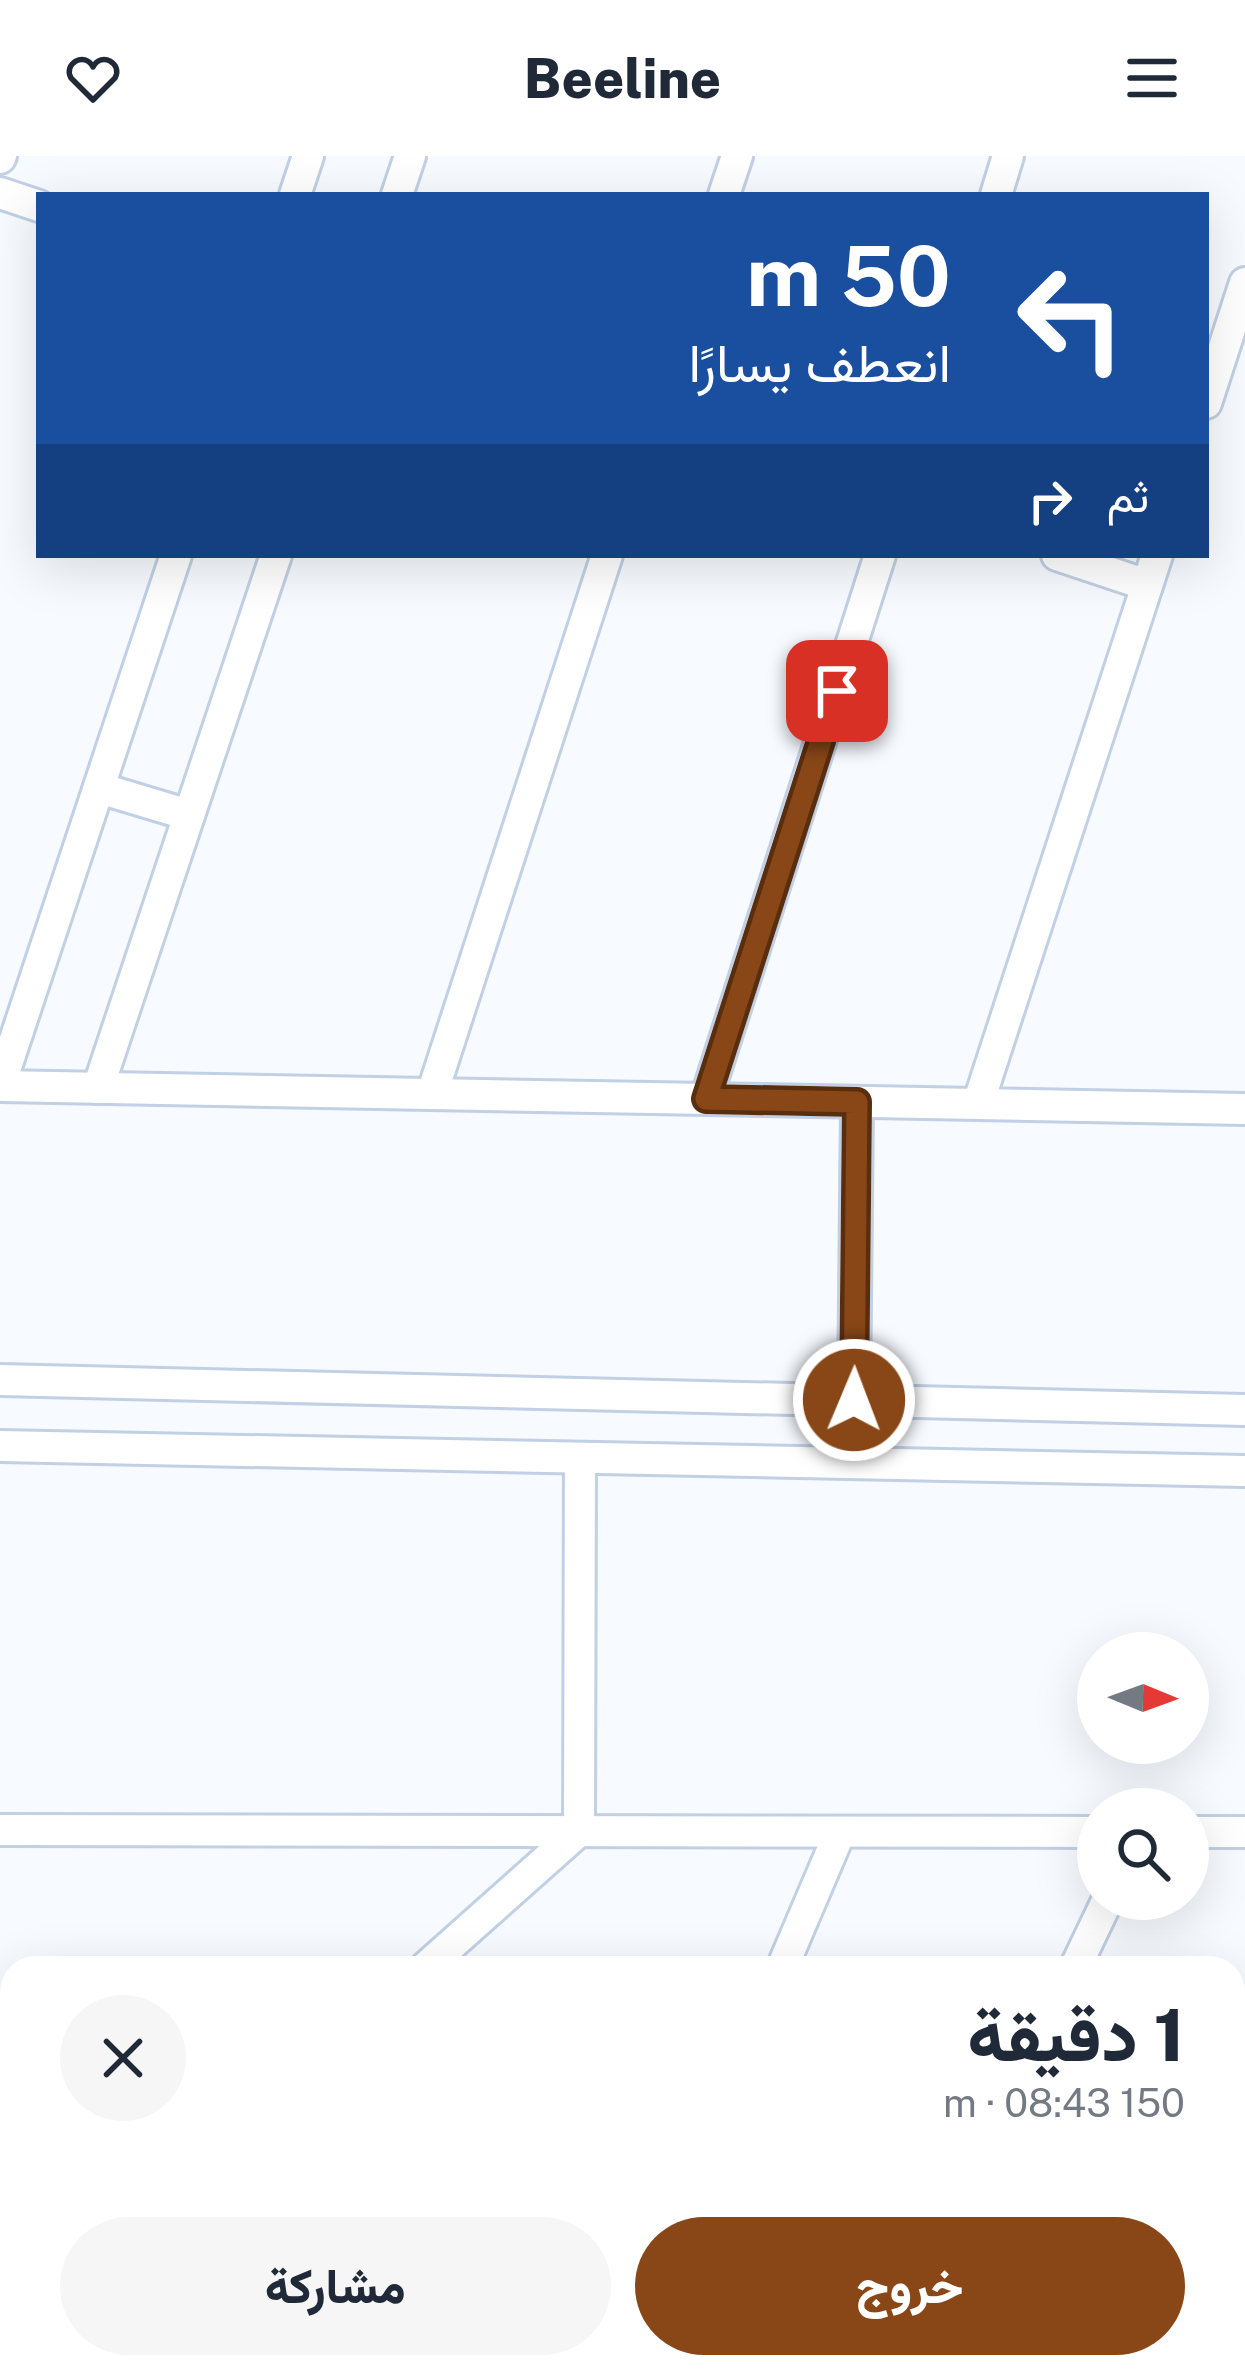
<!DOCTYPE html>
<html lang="ar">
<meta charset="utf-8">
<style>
:root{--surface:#fff;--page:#f6f6f7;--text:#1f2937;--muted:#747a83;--accent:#894717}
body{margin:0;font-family:"Public Sans",Vazirmatn,sans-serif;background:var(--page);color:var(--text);direction:rtl;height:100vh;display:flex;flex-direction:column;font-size:45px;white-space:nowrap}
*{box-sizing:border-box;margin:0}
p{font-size:39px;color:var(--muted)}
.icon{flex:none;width:66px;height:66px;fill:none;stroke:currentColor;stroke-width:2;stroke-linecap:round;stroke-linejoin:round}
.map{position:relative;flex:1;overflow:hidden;direction:ltr}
.side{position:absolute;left:0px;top:1800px;width:1245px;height:423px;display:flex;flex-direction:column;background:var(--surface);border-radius:36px 36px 0 0;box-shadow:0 12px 48px #0002;direction:rtl}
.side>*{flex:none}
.guide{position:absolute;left:36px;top:36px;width:1173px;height:366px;border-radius:0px;box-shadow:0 12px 48px #0002;direction:rtl;background:#1a4fa0;color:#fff;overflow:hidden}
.needle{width:78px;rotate:91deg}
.fabs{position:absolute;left:1077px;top:1476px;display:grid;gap:24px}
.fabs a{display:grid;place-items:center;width:132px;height:132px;border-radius:50%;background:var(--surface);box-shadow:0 12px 48px #0002;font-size:60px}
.pin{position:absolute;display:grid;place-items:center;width:102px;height:102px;color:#fff;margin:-51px;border-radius:24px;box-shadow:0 6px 18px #0006}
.me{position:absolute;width:132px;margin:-66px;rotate:1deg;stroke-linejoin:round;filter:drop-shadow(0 0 9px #0008)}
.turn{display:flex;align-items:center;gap:42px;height:252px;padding:0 60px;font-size:54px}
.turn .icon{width:156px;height:156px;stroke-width:2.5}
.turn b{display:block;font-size:84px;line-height:102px}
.then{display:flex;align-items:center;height:114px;padding:0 60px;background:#0003;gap:24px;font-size:45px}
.round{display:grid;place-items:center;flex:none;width:126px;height:126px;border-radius:63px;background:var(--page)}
.head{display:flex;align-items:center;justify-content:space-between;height:204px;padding:0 60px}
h1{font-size:72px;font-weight:800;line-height:90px}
.action{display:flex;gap:24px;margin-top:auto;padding:24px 60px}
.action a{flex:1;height:138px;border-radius:72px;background:var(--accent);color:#fff;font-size:48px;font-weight:800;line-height:138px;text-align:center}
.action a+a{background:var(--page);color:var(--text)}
header{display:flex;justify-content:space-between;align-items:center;height:156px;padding:0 60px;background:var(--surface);font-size:54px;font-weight:800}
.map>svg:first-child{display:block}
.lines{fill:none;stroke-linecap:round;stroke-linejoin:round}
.minor-casing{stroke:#c1d0e4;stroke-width:36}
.minor{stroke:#fff;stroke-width:30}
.route-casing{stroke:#592e0f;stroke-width:30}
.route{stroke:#894717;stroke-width:21}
</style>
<header><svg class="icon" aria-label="menu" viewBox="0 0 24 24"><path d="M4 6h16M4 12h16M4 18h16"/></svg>Beeline<svg class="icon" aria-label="heart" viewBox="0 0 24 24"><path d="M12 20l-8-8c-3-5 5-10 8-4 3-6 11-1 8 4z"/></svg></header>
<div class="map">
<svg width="1245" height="2221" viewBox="0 0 1245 2221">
<rect width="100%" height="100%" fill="#f7faff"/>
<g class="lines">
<defs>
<g id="minor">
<polyline points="0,2 1,0"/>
<polyline points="0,37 39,50"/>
<polyline points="295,39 308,0"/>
<polyline points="397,39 410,0"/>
<polyline points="724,39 737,0"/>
<polyline points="996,39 1008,0"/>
<polyline points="1206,247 1245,127"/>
<polyline points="1057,399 1147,429"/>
<polyline points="99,632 189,659"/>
<polyline points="0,929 176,399"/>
<polyline points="0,930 1245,953"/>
<polyline points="98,932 276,399"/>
<polyline points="432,938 607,399"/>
<polyline points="706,943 880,399"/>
<polyline points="978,948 1157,399"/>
<polyline points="0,1224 1245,1254"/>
<polyline points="854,1244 857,946"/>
<polyline points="0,1290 1245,1315"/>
<polyline points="0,1674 1098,1676"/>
<polyline points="1188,1676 1245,1676"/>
<polyline points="425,1812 579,1675 580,1302"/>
<polyline points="782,1812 840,1676"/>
<polyline points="1075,1812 1108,1743"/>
<polyline points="1233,2081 1245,2057"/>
<polyline points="0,2187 12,2177"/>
<polyline points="629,2211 653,2221"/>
<polyline points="1163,2221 1168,2211"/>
</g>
</defs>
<use href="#minor" class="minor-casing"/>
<use href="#minor" class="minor"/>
</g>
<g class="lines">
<defs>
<polyline id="route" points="837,535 706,943 857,946 854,1244"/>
</defs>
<use href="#route" class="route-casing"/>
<use href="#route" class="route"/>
</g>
</svg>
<div class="fabs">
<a><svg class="needle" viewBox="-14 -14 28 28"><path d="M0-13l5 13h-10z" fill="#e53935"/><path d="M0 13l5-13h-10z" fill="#747a83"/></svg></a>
<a><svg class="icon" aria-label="search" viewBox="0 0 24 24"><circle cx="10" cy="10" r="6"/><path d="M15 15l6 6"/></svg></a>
</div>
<div class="pin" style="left:837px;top:535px;background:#d93025"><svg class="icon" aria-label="arrive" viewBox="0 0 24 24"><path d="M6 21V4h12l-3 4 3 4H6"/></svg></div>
<svg class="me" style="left:854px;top:1244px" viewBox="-20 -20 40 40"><circle r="17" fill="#894717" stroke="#fff" stroke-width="3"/><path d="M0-11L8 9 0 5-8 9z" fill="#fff"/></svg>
<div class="guide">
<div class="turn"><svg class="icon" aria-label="left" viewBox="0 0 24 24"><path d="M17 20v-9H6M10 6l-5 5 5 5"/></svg><div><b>50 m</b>انعطف يسارًا</div></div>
<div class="then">ثم<svg class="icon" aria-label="right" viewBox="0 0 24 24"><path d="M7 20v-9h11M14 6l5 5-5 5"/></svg></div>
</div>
<section class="side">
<div class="head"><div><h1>1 دقيقة</h1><p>150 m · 08:43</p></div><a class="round"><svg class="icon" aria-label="close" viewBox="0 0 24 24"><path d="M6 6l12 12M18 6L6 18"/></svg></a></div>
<div class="action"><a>خروج</a><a>مشاركة</a></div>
</section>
</div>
